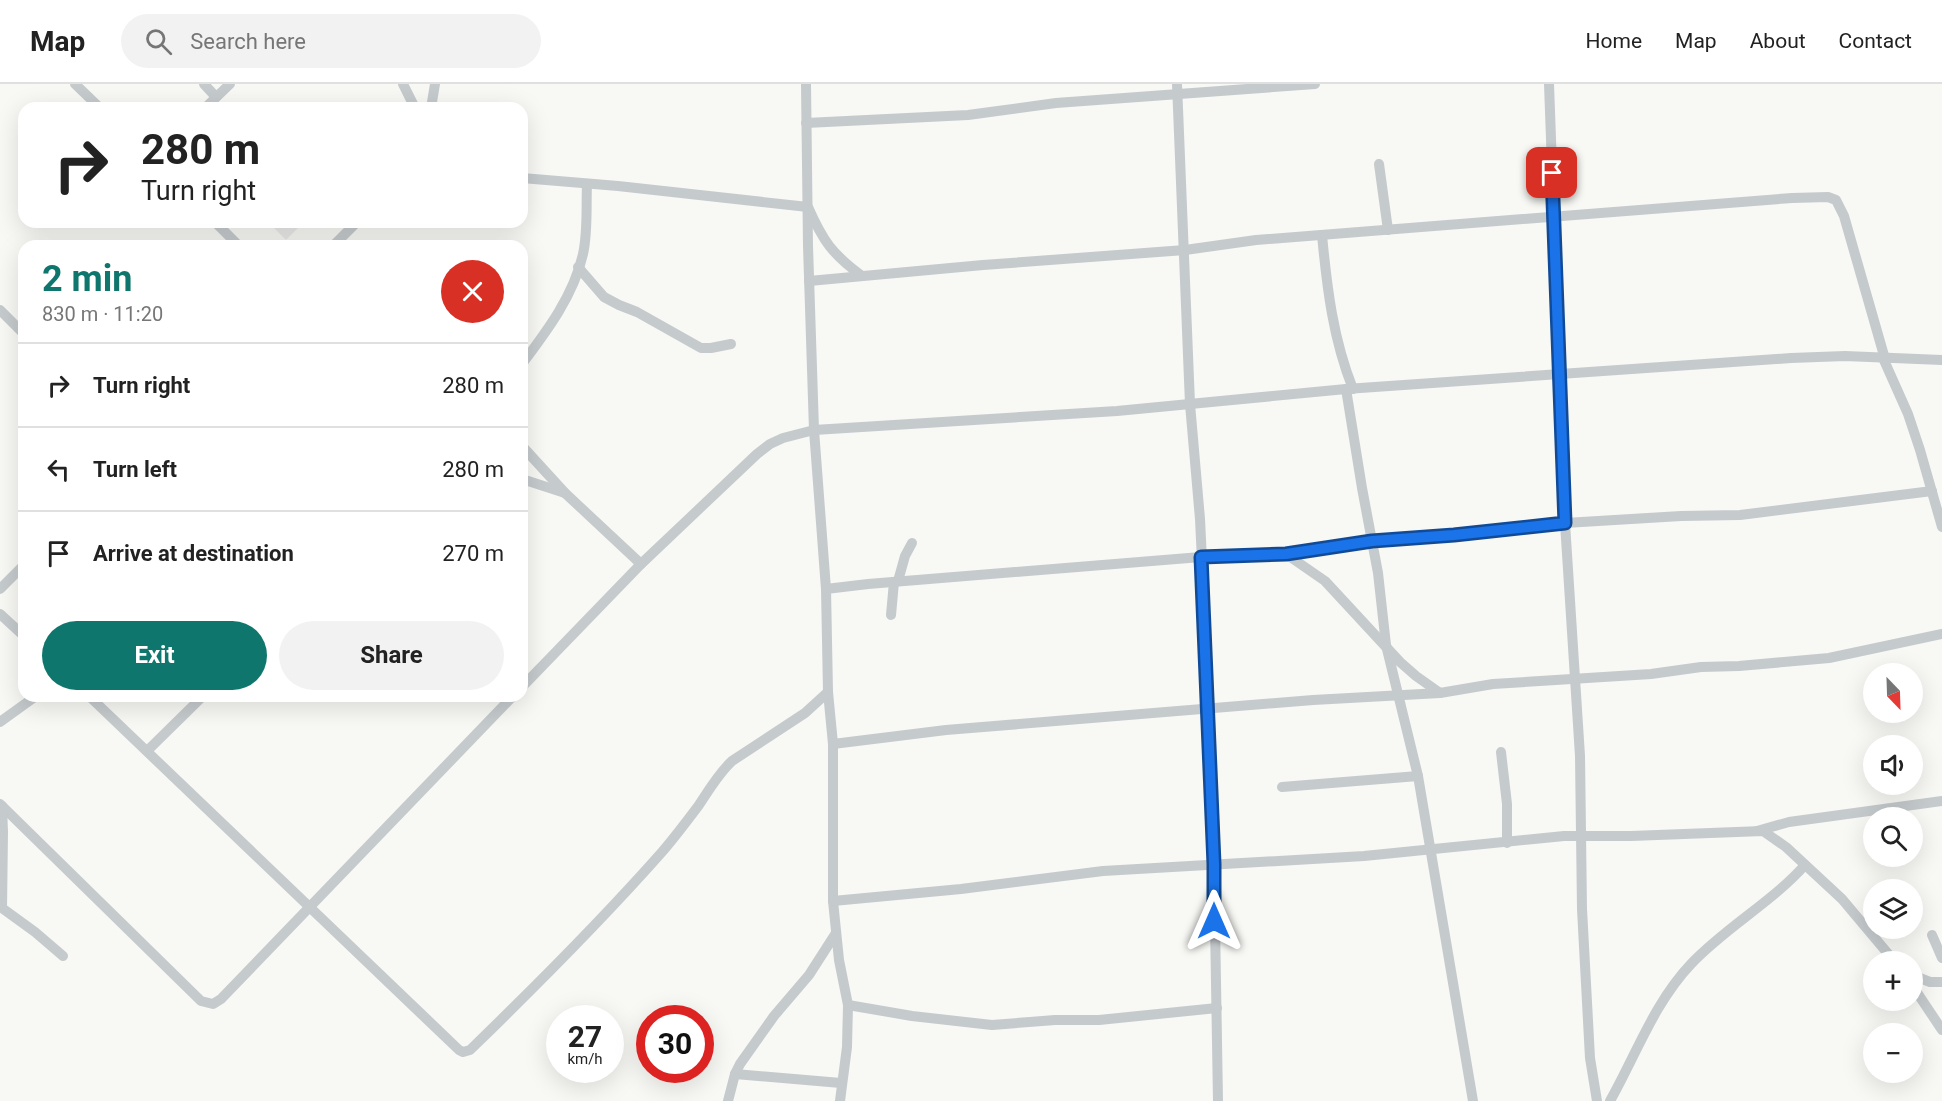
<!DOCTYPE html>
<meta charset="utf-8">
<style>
:root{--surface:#fff;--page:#f2f2f2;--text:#222;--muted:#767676;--line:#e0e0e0;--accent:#0f766e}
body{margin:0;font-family:Roboto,sans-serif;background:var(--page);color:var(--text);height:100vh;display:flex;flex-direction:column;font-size:22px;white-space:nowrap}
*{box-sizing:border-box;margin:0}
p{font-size:20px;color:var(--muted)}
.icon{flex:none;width:33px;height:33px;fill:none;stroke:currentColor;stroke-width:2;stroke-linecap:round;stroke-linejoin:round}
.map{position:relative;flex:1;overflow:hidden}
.panel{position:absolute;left:18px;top:156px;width:510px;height:462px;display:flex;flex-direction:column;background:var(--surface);border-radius:18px;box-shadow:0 6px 24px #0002}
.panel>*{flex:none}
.top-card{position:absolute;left:18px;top:18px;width:510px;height:126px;border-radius:18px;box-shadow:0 6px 24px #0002;background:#fff;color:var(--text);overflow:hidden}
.needle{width:39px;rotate:157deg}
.tools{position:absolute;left:1863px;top:579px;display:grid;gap:12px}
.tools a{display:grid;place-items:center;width:60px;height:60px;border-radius:50%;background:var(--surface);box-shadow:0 6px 24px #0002;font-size:30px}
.speed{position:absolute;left:546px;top:921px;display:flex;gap:12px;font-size:30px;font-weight:700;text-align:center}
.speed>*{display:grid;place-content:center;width:78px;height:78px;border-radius:50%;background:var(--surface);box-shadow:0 6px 24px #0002;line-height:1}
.speed small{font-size:15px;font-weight:400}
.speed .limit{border:9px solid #d22;background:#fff;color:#111}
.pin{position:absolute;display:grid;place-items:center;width:51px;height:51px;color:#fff;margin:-26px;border-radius:12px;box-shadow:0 3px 9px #0006}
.me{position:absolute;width:66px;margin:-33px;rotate:0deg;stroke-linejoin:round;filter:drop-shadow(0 0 4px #0008)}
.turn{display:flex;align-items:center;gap:21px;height:126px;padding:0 24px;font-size:27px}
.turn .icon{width:78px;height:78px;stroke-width:2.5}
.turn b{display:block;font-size:42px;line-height:51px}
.round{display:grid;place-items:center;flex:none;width:63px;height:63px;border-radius:32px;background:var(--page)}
.headline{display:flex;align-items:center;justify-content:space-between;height:102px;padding:0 24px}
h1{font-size:36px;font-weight:700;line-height:45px;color:var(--accent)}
.action{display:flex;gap:12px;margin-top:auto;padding:12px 24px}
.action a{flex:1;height:69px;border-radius:36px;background:var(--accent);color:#fff;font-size:24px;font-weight:700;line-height:69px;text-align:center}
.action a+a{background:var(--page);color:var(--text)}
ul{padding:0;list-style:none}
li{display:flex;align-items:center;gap:18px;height:84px;padding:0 24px;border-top:2px solid var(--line)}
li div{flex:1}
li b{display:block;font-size:22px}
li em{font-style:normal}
header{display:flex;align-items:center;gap:36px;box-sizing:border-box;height:84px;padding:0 30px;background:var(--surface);border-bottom:2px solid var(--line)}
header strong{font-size:28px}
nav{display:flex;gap:33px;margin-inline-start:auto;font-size:21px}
.search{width:420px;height:54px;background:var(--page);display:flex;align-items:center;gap:15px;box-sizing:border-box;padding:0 21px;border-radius:33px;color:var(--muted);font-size:22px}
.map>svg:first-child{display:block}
.built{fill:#e9e9e8}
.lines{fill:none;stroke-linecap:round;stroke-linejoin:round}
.street{stroke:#c5cacd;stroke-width:10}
.route-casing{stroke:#114b97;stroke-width:15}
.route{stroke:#1a73e8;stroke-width:10}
</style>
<header>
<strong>Map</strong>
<div class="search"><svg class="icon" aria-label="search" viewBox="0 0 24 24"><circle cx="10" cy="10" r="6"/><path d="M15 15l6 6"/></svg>Search here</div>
<nav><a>Home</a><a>Map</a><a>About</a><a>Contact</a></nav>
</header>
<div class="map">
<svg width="1942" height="1017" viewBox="0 0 1942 1017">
<rect width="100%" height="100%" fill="#f8f8f5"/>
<polygon class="built" points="268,138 304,138 286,156"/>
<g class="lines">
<g class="street">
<polyline points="75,0 100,24"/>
<polyline points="204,0 216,13"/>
<polyline points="403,0 415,24"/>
<polyline points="806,0 808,162 814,346 826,505 828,608 833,660 833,817 839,876 848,921 847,963 840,1017"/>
<polyline points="1177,0 1190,320 1200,435 1204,518 1214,780 1218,1017"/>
<polyline points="1549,0 1565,439 1580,672 1582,825 1590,974 1597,1017"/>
<polyline points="205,24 230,0"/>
<polyline points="431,24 435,0"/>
<polyline points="806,39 968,31 1056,19 1315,0"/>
<polyline points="1379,80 1388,146"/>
<path d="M522 94 618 102 808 123C823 157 832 170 862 192"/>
<polyline points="215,138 239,162"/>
<path d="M1322 151C1327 204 1333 255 1353 305"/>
<polyline points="333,162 357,138"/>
<polyline points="578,183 604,213 619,221 637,228 701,264 711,264 731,260"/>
<polyline points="809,197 983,181 1185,166 1256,156 1792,114 1828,113 1836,116 1844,132 1885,275"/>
<polyline points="0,226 24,250"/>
<polyline points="1883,274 1908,330 1920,366 1942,443"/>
<path d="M522 280C547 247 574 211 583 170 588 148 586 123 587 100"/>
<polyline points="1346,305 1362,404 1378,489 1386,561 1418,692 1473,1017"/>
<polyline points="522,362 565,409 641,480"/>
<polyline points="522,395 565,409"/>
<polyline points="1286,470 1325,497 1400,578 1416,592 1440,609"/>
<polyline points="898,497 905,472 912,459"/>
<polyline points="0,505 24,481"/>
<polyline points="826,505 868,500 1201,473 1286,470 1372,457 1454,451 1565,439 1681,432 1740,431 1932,407"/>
<polyline points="0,530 24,552"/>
<polyline points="891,531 894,498"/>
<polyline points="522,603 641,480 757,370 770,360 783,354 814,346 1117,327 1346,305 1791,274 1845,272 1942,276"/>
<path d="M89 612 459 966 463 968 470 966C536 902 601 837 662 768 675 753 687 737 699 721 709 706 718 690 732 677L805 629 828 608"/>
<polyline points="0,638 36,612"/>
<polyline points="833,660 946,646 1313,616 1440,609 1493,600 1651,590 1701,583 1739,582 1829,574 1942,550"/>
<polyline points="147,667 203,612"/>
<polyline points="1501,668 1507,720 1507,759"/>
<polyline points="1282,703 1418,692"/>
<polyline points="0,720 201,917 213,920 221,915 513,612"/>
<polyline points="2,722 3,748 2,824 35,848 63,872"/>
<polyline points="1757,747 1789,738 1942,717"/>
<polyline points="833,817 961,805 1103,787 1364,772 1564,752 1631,752 1763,747 1786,763 1842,815 1895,878"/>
<polyline points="1932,851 1942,874"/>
<polyline points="1912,891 1930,898 1942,898"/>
<polyline points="1912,901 1942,946"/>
<polyline points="848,921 912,932 992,941 1055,936 1099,936 1217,924"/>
<polyline points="735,990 841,999"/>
<polyline points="728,1017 735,990 740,980 774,932 809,891 836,849"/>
<path d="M1610 1017C1636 971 1654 919 1691 880 1726 843 1771 819 1805 781"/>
</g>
</g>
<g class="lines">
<defs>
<polyline id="route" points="1214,837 1214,780 1201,473 1286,470 1372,457 1454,451 1565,439 1552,89"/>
</defs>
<use href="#route" class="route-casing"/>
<use href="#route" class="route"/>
</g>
</svg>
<div class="tools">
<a><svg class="needle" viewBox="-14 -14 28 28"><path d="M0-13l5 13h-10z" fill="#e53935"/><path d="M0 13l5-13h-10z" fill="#767676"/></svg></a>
<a><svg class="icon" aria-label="sound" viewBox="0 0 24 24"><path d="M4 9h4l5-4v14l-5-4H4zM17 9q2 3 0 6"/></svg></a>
<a><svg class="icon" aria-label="search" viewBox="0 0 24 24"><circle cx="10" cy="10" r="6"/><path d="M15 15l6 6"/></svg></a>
<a><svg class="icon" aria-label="layers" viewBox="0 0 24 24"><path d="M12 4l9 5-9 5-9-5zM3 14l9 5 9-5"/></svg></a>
<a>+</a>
<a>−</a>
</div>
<div class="speed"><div>27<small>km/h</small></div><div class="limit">30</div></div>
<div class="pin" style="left:1552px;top:89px;background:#d93025"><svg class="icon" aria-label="arrive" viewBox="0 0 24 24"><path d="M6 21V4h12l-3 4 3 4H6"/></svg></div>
<svg class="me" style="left:1214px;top:837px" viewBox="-20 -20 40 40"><path d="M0-17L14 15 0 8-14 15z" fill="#1a73e8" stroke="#fff" stroke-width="4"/></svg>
<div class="top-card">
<div class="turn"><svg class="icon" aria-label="right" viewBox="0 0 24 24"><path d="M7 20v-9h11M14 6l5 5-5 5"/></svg><div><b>280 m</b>Turn right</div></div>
</div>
<section class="panel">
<div class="headline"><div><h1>2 min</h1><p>830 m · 11:20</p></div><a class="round" style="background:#d93025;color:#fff"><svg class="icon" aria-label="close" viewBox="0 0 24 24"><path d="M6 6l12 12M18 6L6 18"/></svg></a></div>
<ul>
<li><svg class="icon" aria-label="right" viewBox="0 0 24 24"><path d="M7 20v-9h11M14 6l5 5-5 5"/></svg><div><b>Turn right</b></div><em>280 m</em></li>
<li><svg class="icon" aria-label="left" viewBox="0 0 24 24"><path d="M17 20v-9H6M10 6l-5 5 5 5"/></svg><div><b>Turn left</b></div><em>280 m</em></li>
<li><svg class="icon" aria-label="arrive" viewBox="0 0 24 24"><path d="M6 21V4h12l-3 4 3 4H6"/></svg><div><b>Arrive at destination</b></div><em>270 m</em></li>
</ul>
<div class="action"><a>Exit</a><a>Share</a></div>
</section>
</div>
